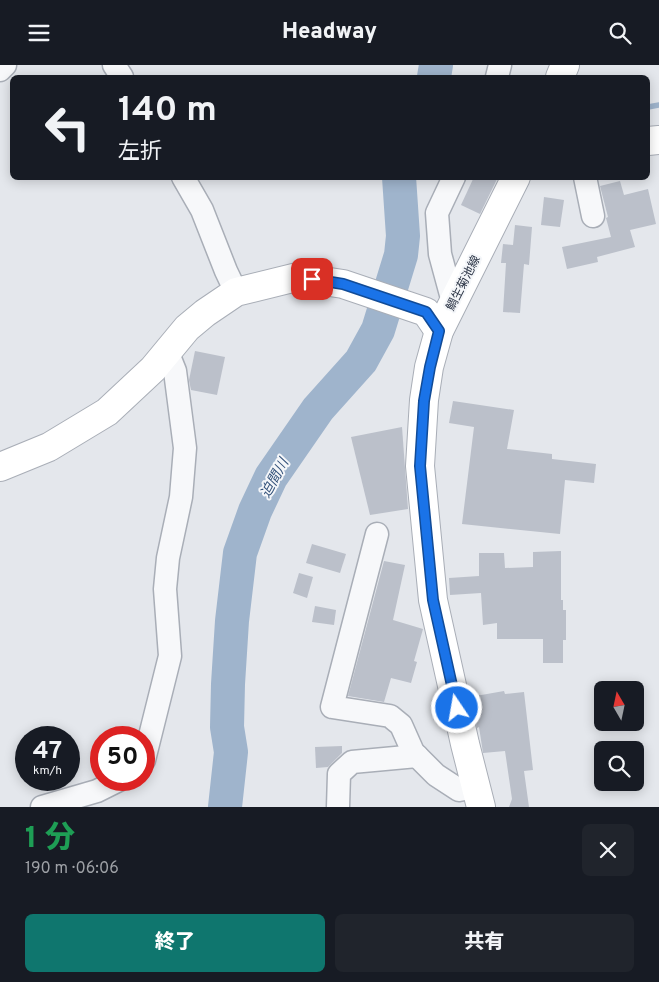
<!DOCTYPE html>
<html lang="ja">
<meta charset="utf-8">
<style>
:root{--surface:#171b24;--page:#20242c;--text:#f1f3f6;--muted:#9ea1a6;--accent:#0f766e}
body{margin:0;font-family:Overpass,"Noto Sans JP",sans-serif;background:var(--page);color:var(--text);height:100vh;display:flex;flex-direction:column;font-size:19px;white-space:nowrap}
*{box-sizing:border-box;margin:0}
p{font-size:16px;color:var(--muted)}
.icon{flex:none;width:28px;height:28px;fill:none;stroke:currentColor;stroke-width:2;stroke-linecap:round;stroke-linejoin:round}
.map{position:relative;height:742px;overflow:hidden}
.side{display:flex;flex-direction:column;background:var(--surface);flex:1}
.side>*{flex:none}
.top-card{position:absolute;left:10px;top:10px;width:640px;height:105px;border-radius:8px;box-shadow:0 2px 12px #0003;background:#171b24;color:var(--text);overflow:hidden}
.needle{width:32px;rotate:351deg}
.fabs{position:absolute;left:594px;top:616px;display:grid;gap:10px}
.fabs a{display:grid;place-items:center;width:50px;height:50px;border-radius:8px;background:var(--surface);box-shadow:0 2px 12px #0003;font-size:25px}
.speed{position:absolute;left:15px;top:661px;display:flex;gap:10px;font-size:25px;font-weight:700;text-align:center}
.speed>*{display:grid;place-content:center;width:65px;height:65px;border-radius:50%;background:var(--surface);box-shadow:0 2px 12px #0003;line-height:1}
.speed small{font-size:12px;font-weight:400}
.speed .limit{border:8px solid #d22;background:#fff;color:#111}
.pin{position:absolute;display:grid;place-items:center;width:42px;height:42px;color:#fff;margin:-21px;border-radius:10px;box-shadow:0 2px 8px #0006}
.me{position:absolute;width:55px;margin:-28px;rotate:348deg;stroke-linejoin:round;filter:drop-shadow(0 0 4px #0008)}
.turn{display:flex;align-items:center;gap:18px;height:105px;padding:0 25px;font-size:22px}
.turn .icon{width:65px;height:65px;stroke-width:2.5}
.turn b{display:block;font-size:35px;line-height:42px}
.round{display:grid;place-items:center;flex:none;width:52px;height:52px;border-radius:8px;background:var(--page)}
.headline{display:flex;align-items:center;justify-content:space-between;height:85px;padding:0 25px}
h1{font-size:30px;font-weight:800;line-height:38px;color:#1e9e55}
.cta{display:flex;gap:10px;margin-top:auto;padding:10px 25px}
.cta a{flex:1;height:58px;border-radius:8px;background:var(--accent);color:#fff;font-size:20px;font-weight:800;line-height:58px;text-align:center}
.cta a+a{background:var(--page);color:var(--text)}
header{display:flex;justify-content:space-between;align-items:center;height:65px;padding:0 25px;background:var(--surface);font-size:22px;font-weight:800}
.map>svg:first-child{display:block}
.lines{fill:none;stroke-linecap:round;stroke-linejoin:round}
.stream{stroke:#9fb4cc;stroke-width:5.5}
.river{stroke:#9fb4cc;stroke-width:34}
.building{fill:#bbc0ca}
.street-casing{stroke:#a9aeb7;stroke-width:25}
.secondary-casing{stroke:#a9aeb7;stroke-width:30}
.street{stroke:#f7f8fa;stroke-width:22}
.secondary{stroke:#fff;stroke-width:28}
.route-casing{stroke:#114b97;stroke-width:12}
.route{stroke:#1a73e8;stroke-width:9}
.labels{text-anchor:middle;stroke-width:4;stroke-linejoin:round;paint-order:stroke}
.street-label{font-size:12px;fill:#2b3445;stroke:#f4f6f9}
.water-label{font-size:14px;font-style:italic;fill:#34527a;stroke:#f4f6f9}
</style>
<header><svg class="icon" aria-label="menu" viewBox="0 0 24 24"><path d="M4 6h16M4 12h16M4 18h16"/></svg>Headway<svg class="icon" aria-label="search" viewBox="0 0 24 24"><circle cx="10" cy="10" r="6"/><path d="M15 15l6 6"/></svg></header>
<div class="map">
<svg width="659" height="742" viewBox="0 0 659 742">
<rect width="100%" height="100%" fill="#e4e7ec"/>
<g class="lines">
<polyline class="stream" points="648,42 659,40"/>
<g class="river">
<polyline points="434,12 436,0"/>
<polyline points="225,742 231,687 227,662 228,619 232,556 240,488 255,446 271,412 318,344 361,296 378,265 401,190 403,171 399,112"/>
</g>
</g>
<g class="building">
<polygon points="474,112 498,112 480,149 461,140"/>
<polygon points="620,116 624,130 648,124 656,159 630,165 635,182 597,192 598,197 567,204 562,182 611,172 606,153 608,152 600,121"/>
<polygon points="544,132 564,135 560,162 541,160"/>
<polygon points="515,160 532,162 529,200 524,199 520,248 503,247 506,198 501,198 503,179 513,180"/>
<polygon points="195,286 225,292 217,330 191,325 189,315"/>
<polygon points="453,336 514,345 507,384 552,389 552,394 596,399 594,418 565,415 560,469 462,459 474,362 449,358"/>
<polygon points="402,362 408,444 370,450 351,372"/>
<polygon points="312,479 346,489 340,508 306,498"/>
<polygon points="561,486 561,535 563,535 563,545 566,545 566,575 563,575 563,598 543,598 543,574 497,574 497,558 483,560 481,528 450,530 449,513 479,511 479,488 504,488 505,503 533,502 533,487"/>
<polygon points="384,496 405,500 393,555 423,564 414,596 417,597 411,618 391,613 384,637 348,631"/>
<polygon points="299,508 313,512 307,533 293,528"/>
<polygon points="315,541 336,545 334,560 312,557"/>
<polygon points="504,626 505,629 524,627 533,705 524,706 529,742 509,742 512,734 505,686 483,688 479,662 477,663 470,632"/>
<polygon points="342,681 342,688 328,702 316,703 315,682"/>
</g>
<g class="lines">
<defs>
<g id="street">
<polyline points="114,0 122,12"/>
<polyline points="0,5 5,0"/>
<polyline points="497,12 500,0"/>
<polyline points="183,112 202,145 226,206 236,227"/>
<polyline points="585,112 593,151"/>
<polyline points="453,237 440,189 437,148 454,112"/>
<polyline points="377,469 332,642 390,651 401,660 413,687 436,710 459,725 475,722"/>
<polyline points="144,695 170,591 165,524 168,493 181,432 185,383 175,306 167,286"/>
<polyline points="42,742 97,726 119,715"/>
<polyline points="338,742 339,709 352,697 417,691"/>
</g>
<g id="secondary">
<polyline points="560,12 565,0"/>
<polyline points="648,76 659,75"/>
<polyline points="0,402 49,382 107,347 153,304 187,263 205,248 236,227 297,212 343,219 426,247 439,266"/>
<polyline points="481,742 465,679 433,535 420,401 424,335 429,302 439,266 516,112"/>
</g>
</defs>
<use href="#street" class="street-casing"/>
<use href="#secondary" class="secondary-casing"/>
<use href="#street" class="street"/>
<use href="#secondary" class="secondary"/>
</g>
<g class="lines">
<defs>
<polyline id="route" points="312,214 343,219 426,247 439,266 430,302 424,336 420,401 433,535 457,643"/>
</defs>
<use href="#route" class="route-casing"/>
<use href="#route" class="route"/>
</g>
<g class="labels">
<g class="street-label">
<text transform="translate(463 218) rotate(-63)" y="4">鯛生菊池線</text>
</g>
<g class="water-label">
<text transform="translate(274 413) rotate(-61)" y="5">迫間川</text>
</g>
</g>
</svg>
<div class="fabs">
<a><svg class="needle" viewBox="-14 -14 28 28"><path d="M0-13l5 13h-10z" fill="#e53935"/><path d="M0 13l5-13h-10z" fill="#9ea1a6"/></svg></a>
<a><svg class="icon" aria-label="search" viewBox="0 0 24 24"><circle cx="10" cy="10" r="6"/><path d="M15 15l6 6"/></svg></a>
</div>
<div class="speed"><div>47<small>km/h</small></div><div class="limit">50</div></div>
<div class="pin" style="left:312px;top:214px;background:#d93025"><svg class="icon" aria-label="arrive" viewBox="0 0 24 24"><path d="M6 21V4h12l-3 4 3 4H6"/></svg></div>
<svg class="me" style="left:457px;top:643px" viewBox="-20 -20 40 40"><circle r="17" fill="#1a73e8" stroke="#fff" stroke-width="3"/><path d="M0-11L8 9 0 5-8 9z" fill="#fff"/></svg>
<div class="top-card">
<div class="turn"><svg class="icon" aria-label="left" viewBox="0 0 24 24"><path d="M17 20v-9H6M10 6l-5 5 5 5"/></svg><div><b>140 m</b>左折</div></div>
</div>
</div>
<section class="side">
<div class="headline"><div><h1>1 分</h1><p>190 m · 06:06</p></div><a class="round"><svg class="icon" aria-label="close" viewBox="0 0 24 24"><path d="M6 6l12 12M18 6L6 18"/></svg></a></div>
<div class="cta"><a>終了</a><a>共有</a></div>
</section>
